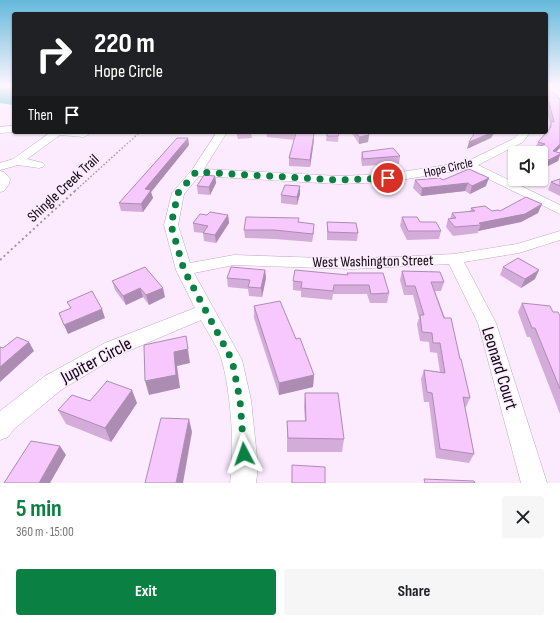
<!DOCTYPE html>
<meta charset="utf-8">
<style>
:root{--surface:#fff;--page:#f6f6f6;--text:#202124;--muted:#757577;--accent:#0b8043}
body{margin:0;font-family:"Sofia Sans Condensed",sans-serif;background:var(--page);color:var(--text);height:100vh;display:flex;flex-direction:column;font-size:15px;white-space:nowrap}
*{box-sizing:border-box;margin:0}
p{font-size:13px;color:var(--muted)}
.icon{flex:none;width:22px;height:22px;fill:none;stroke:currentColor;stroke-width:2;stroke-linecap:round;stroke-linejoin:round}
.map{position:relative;height:483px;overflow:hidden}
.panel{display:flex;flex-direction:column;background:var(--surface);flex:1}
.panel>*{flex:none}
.top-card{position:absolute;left:12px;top:12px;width:536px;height:122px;border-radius:4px;box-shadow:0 1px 3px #0004;background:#202124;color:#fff;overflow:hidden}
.buttons{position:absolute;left:508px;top:146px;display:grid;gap:8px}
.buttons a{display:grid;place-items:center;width:40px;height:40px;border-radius:4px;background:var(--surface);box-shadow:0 1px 3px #0004;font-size:20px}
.pin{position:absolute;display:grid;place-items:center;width:34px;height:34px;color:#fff;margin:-17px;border:2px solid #fff;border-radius:50%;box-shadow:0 1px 4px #0007}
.me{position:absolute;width:44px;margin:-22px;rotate:356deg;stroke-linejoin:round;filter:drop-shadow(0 0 3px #0008)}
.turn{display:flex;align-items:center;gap:14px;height:84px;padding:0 16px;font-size:18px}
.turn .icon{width:52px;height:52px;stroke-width:2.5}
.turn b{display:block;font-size:28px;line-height:34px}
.then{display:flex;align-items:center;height:38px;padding:0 16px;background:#0003;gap:8px;font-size:15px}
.round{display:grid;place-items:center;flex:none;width:42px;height:42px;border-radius:4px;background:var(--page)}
.summary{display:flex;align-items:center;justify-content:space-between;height:68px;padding:0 16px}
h1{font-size:24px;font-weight:700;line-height:30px;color:var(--accent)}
.action{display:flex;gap:8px;margin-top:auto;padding:8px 16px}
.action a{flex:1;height:46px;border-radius:4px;background:var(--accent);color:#fff;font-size:16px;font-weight:700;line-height:46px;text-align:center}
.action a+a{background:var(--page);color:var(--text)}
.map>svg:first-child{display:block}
.water{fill:#3ec1c7}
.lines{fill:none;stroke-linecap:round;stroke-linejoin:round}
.minor-casing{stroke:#bfaac2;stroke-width:1}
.path-far1{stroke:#a194a4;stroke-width:1.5;stroke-dasharray:1.5 2;stroke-linecap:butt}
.path{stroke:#a194a4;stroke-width:2;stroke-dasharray:2 3;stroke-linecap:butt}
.minor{fill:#fff;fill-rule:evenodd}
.wall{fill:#d4acda}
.shaded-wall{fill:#ac8cb2}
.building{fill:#f6c8fe;stroke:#ac8cb2}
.route{stroke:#0b8043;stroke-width:7;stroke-dasharray:0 12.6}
.labels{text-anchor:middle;stroke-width:3;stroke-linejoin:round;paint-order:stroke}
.far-street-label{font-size:13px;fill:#0f0810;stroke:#fceaff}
.street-label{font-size:15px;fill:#0f0810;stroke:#fceaff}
.near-street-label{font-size:18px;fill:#0f0810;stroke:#fceaff}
</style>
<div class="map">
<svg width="560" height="483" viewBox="0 0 560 483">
<rect width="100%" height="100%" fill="#fceaff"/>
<polygon class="water" points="0,86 14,86 14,105 0,103"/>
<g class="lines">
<defs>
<g id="minor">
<polygon points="14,126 14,132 0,133 0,127"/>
<polygon points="51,132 88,132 89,134 84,137 60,135 27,159 43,163 45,165 43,167 39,168 18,165 0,170 0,163 13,159"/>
<path d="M217 132H227L204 169 339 176 388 174 466 162 515 138 520 132H530L523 142 478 165 560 205V214L468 169 388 182 339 184 199 176 184 194 178 225 190 263 234 255 352 259 454 254 517 244 560 231V240L519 253 464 262 496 323 547 483H521L478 323 449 264 352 269 234 265 194 273 242 360 251 400 258 467 256 483H230C235 451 231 393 222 361 218 347 208 333 201 320L119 355 61 390 14 429 8 437 0 440V411L45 376 105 343 195 308 176 270 164 225 172 193 192 170Z"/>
<polygon points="0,171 4,172 10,179 9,184 4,191 0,192"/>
</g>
</defs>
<use href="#minor" class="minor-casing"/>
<polyline class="path-far1" points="75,191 140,132"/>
<polyline class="path" points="0,260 76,190"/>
<use href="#minor" class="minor"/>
</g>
<g class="wall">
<polygon points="546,86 560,86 560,88 548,88 560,99 556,152 560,153 560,156 558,161 546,167 541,165 541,153 535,148 538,142 549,130 549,128 550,123 546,107"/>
<polygon points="236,132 251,132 252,138 238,139"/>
<polygon points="266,132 304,132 314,133 314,140 310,167 289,166 289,158 294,140 267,137"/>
<polygon points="327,132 339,132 338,142 326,141"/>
<polygon points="351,132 368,132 369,135 368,142 359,144"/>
<polygon points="188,138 189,145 151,192 153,198 143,212 121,211 119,203"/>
<polygon points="362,152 400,156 399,164 362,166 361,159"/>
<polygon points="513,155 515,156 515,173 512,172 511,163"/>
<polygon points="215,176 216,183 210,195 198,194 197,186"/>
<polygon points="560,179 560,196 548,190 551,182"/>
<polygon points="415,180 443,180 486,186 470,194 465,191 421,196 413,188"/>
<polygon points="300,186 300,194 297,205 281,203 281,195"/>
<polygon points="471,208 492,211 538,213 521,222 478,231 478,233 453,236 446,227 448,219 450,219 452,213 470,212"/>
<polygon points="207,215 228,215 229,223 216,243 204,241 203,233 194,232 193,223"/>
<polygon points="402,217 420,222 441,231 439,239 407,240 400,226"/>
<polygon points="327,222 358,233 357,241 327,240"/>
<polygon points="299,223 314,232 312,242 275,239 245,238 244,230"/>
<polygon points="145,267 165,297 149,305 143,297 126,305 115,290 112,281"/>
<polygon points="503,267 535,279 521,288 500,275"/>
<polygon points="265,270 266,278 262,297 249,296 248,289 228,287 227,278"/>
<polygon points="402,271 444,282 441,291 435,291 460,359 470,398 466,407 465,407 474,454 469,463 436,458 429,402 424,402 421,379 424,370 440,372 437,353 430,352 429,342 420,341 417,324 419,318 413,295 404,295 400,280"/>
<polygon points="347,273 389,293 387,303 370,303 367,294 333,294 332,300 301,297 301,291 293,290 293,281 347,275"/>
<polygon points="522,303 553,312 560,316 560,414 530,337 527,337 518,312"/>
<polygon points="254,306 296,339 314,375 313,387 279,395 254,318"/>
<polygon points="305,393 344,439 342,452 287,452 287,421 305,421 304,407"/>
<polygon points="90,401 137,403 111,442 66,424 58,410"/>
</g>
<g class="shaded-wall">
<polygon points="493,132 495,132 491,138 467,149 469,142"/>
<polygon points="314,133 314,140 310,167 310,160"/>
<polygon points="369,135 368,142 359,144 359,137"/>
<polygon points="188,138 189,145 151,192 153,198 143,212 141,204 145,189"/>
<polygon points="560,144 560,148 550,158 553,151"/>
<polygon points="560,154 558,161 546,167 549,160"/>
<polygon points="215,176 216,183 210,195 209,187"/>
<polygon points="489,178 486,186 470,194 472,186"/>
<polygon points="468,183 465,191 421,196 422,188"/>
<polygon points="300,186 300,194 297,205 297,197"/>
<polygon points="542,204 538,213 521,222 478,231 481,225 479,223"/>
<polygon points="228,215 229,223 216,243 215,235"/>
<polygon points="265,270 266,278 262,297 261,288"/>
<polygon points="539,270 535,279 521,288 525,279"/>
<polygon points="140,288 143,297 126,305 123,296"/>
<polygon points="163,288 165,297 149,305 146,295"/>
<polygon points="102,309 105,318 68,334 64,325"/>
<polygon points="186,336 190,363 177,366 180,388 149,395 145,381 174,352"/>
<polygon points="29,342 34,351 0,382 0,367"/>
<polygon points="314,375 313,387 279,395 279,383"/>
<polygon points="132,390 137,403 111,442 105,428"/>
<polygon points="189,419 192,432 183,483 176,483"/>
<polygon points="60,446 66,455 50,483 39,483"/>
</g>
<g class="building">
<polygon points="546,86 560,99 560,144 553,151 560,153 560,154 549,160 541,157 541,153 525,153 545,144 538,142 551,127 551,121 554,122 549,102 546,97"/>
<polygon points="283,132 302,132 314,133 310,160 289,158 296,133"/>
<polygon points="327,132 339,132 338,136 327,136"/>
<polygon points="356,132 368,132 369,135 359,137"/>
<polygon points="475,132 493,132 469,142"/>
<polygon points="177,138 188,138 145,189 151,190 141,204 119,203"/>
<polygon points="393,148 400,156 363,159 362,152"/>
<polygon points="513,155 515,156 515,165"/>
<polygon points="469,169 489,178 472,186 468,183 422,188 415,180 440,178 443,180"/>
<polygon points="204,175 215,176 209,187 197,186"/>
<polygon points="560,179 560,186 551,182"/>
<polygon points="285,185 300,186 297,197 281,195"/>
<polygon points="526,197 542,204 525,214 479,223 481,225 455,227 448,219 456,218 452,213 475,211 471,208 485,206 492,211 498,210 500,211"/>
<polygon points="210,212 228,215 215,235 203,233 208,226 193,223 200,214 207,215"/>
<polygon points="246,217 299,218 298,222 314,224 313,234 274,230 244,230"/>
<polygon points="402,217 417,217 420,222 436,222 441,231 408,231"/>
<polygon points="327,222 356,223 358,233 328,232"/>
<polygon points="518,258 539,270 525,279 503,267"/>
<polygon points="145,267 163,288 146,295 140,288 123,296 112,281"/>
<polygon points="231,267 265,270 261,288 248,287 250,280 227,278"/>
<polygon points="295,270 348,275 347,273 383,273 389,293 371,294 369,285 334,285 333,291 301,288 302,282 293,281"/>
<polygon points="402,271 440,272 444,282 431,282 444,318 451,318 460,359 461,359 470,398 463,397 474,454 440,449 432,393 427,392 424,370 445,373 440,343 433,343 432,333 422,332 420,315 424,315 415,286 406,286"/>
<polygon points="92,291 102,309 64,325 59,313 71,308 67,302"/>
<polygon points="280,301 296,339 300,338 314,375 279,383 254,306"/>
<polygon points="522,303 550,306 553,312 558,312 560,316 560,389 535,328 532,328"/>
<polygon points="186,336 188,349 174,352 176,375 145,381 144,345"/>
<polygon points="17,337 29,342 0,367 0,347 3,348"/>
<polygon points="107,381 132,390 105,428 58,410 72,395 90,401"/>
<polygon points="305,393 338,393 344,439 288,438 287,421 306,421"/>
<polygon points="161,418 189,419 176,483 145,483"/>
<polygon points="31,441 60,446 39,483 4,483"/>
<polygon points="292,465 325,467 325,483 292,483"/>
<polygon points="424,479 474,481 475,483 425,483"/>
</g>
<linearGradient id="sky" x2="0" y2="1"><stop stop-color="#64b9db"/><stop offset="0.56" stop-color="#fef6ff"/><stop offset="1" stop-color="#fef6ff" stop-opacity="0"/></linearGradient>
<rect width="560" height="154" fill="url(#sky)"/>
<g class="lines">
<polyline class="route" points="244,454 240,400 232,360 184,270 171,225 178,193 196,172 339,180 388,178"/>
</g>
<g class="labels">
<g class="far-street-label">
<text transform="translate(448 167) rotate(-13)" y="5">Hope Circle</text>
</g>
<g class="street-label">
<text transform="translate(63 188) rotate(-43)" y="5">Shingle Creek Trail</text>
<text transform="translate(373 261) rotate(-1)" y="5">West Washington Street</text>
</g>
<g class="near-street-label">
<text transform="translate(96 360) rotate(-28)" y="6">Jupiter Circle</text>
<text transform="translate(500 368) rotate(73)" y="6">Leonard Court</text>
</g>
</g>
</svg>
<div class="buttons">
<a><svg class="icon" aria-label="sound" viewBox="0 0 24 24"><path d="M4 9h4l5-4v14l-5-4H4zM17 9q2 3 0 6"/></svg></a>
</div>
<div class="pin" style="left:388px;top:178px;background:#d93025"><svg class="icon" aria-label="arrive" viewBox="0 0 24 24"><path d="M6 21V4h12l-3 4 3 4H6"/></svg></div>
<svg class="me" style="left:244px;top:454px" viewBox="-20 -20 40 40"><path d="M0-17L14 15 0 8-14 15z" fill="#0b8043" stroke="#fff" stroke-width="4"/></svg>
<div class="top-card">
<div class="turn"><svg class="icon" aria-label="right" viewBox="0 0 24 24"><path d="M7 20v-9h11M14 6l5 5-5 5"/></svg><div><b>220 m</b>Hope Circle</div></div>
<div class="then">Then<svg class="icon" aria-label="arrive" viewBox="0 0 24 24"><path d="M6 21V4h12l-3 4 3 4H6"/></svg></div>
</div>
</div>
<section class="panel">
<div class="summary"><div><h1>5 min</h1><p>360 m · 15:00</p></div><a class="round"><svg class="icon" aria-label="close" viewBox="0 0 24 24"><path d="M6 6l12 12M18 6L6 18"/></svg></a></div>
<div class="action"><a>Exit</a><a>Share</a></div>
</section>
